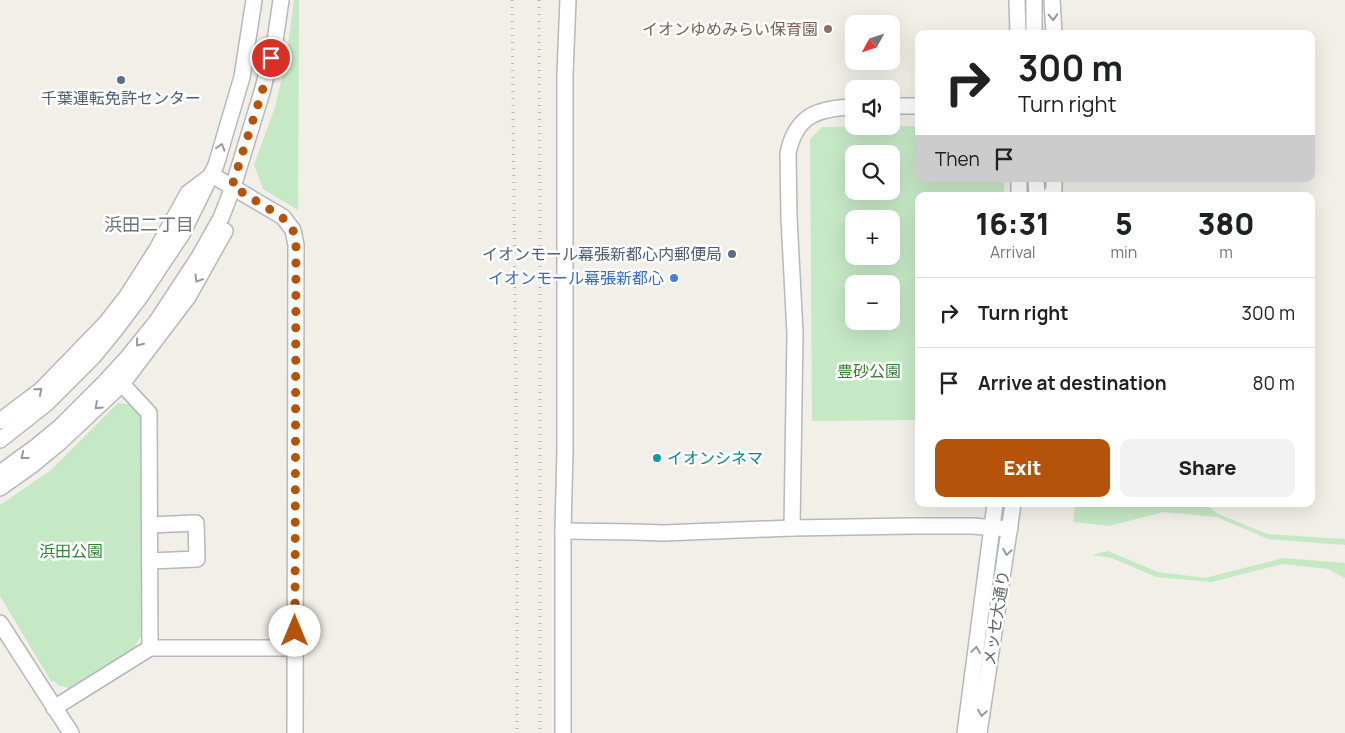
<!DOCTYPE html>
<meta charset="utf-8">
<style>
:root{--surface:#fff;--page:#f2f2f2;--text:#202124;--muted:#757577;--line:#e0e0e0;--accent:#b45309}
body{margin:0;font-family:Manrope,"Noto Sans JP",sans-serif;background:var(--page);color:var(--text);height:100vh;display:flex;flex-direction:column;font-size:19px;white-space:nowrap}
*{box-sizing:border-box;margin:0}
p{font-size:16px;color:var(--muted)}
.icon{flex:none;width:28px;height:28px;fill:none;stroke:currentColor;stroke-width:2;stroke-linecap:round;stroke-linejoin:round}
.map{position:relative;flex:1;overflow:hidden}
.panel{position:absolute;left:915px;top:192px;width:400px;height:315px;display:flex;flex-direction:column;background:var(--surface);border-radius:10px;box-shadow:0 5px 20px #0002}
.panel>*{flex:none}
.banner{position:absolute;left:915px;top:30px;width:400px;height:152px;border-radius:10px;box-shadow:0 5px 20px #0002;background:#fff;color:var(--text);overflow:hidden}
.needle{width:32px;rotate:230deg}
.controls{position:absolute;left:845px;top:15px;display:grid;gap:10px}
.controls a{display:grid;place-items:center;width:55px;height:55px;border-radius:10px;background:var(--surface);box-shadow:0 5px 20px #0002;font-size:25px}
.pin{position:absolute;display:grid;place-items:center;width:42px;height:42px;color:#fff;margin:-21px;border:2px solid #fff;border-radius:50%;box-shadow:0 1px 5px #0007}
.me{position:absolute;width:55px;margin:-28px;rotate:0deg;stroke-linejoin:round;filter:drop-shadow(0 0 4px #0008)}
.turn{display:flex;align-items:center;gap:18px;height:105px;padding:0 20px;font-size:22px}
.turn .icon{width:65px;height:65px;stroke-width:2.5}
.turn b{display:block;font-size:35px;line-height:42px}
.then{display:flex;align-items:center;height:48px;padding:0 20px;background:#0003;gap:10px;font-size:19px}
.eta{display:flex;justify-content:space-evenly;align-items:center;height:85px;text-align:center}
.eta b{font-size:30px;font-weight:800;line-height:35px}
.primary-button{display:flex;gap:10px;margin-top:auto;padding:10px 20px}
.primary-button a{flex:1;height:58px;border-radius:10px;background:var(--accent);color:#fff;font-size:20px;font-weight:800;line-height:58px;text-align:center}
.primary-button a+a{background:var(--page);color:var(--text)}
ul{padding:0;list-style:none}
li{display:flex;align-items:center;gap:15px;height:70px;padding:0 20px;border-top:1px solid var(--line)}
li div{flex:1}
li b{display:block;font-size:19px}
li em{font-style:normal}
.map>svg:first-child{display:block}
.green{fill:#c5e8c5;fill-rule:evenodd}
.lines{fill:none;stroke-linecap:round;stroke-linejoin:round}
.minor-casing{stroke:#b5b8bc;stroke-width:18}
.minor{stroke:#fff;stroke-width:15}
.rail{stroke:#b6b7b8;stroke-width:3;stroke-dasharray:1 6;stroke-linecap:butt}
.oneway{stroke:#979a9d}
.route{stroke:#b45309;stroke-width:9;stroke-dasharray:0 16.2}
.education-dot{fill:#8d6e63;stroke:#fff;stroke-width:2}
.service-dot{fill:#5c6f8a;stroke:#fff;stroke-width:2}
.shop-dot{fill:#3f7fe0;stroke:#fff;stroke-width:2}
.culture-dot{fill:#0f9aa8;stroke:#fff;stroke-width:2}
.labels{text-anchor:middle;stroke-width:5;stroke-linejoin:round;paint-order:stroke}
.education-label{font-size:16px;fill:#785e54;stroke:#fff;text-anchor:end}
.service-label{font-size:16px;fill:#4e5e75;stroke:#fff}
.shop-label{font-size:16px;fill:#366cbe;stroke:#fff;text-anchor:end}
.park-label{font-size:16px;fill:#348238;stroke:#fff}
.culture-label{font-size:16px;fill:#0d838f;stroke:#fff;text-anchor:start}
.street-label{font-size:16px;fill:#5f6368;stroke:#fff}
.neighbourhood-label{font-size:18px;fill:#70757a;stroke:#fff}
</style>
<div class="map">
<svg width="1345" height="733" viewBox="0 0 1345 733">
<rect width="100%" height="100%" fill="#f1efe8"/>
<g class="green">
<polygon points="294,0 299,0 298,210 263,189 254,165 275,107 286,61"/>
<path d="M919 126V179H1004V196H919V420L812 421 810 139 822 127ZM854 154H891V191H854ZM854 219H891V256H854ZM854 284H891V321H854Z"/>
<polygon points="118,403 136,405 143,420 142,634 133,650 72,689 57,685 56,682 51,681 0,596 0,505 51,470"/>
<polygon points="1075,504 1140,504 1162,506 1172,504 1205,504 1218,514 1268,534 1345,539 1345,545 1268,539 1217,517 1163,512 1109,526 1073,522"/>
<polygon points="1108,551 1158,572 1205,578 1284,558 1345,563 1345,578 1328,569 1282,564 1212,582 1156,577 1112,558 1092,555"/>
</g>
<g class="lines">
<defs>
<g id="minor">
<polyline points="1017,0 1018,34"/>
<polyline points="1052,0 1054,34"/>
<polyline points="1034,34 1034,0"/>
<polyline points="891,106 919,106"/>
<polyline points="1019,179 1019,196"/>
<polyline points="1036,179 1037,196"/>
<polyline points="1050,196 1054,189 1054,179"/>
<polyline points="122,384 149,413 150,648"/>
<polyline points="0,421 41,390 106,323 127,296 157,249 188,193 212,175 283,217 293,230 296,245 295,733"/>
<polyline points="0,440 47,403 93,357 115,330 140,297 182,234 216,165 242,77 254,0"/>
<polyline points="0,473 37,446 60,427 105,382 128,357 157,321 199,257 221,218 233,187 262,92 275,41 281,0"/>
<polyline points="0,488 31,466 59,443 122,384 188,297 225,231"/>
<polyline points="150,525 196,523 197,559 150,561"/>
<path d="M792 528 795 333 789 218 788 153C796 115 818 108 854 107"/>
<polyline points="563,531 634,532 663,533 792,528 911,526 972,526 1010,529"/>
<polyline points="0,623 71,733"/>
<polyline points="54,708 150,648 295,648"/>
<polyline points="563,733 563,531 565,450 565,73 568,0"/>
<polyline points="965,733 995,504"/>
<polyline points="979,733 1013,504"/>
</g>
</defs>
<use href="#minor" class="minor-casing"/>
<use href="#minor" class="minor"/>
<g class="rail">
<polyline points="512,0 517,511 517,733"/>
<polyline points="539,0 540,246 540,733"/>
</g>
</g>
<defs><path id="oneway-chevron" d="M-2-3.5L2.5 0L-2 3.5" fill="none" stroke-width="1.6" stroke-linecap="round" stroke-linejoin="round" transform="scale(1.25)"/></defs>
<g class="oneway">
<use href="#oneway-chevron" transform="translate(1053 17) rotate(88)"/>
<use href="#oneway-chevron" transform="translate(221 147) rotate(-73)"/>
<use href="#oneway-chevron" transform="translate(198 279) rotate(121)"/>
<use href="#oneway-chevron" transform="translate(139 343) rotate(128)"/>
<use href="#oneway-chevron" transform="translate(39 391) rotate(-40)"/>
<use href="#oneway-chevron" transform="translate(98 406) rotate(137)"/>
<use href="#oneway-chevron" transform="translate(24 456) rotate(142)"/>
<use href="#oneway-chevron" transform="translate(1007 552) rotate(99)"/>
<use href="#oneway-chevron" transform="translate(976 650) rotate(-82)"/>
<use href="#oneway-chevron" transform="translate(982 713) rotate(99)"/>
</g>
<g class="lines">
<polyline class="route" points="271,58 262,92 232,186 282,217 293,230 296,245 295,631"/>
</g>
<circle class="education-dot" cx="828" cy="29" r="5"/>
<g class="service-dot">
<circle cx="121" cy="80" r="5"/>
<circle cx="732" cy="254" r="5"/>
</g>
<circle class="shop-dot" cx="674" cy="278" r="5"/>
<circle class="culture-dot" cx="657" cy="458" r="5"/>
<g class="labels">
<g class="education-label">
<text x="818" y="35">イオンゆめみらい保育園</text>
</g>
<g class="service-label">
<text x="121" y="104">千葉運転免許センター</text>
<text x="722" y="260" text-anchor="end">イオンモール幕張新都心内郵便局</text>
</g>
<g class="shop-label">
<text x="664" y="284">イオンモール幕張新都心</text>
</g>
<g class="park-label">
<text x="869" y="377">豊砂公園</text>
<text x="71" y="557">浜田公園</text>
</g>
<g class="culture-label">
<text x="667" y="464">イオンシネマ</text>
</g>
<g class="street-label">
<text transform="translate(996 618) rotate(-81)" y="6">メッセ大通り</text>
</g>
<g class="neighbourhood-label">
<text x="149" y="231">浜田二丁目</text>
</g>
</g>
</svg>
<div class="controls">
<a><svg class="needle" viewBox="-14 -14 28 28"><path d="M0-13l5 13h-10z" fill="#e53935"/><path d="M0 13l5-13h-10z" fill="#757577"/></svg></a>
<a><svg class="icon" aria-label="sound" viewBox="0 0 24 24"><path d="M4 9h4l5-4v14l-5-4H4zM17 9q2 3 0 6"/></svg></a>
<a><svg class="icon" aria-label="search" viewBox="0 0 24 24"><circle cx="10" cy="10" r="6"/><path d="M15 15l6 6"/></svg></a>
<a>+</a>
<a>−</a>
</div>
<div class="pin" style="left:271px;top:58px;background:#d93025"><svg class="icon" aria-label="arrive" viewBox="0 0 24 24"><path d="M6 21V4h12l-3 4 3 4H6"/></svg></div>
<svg class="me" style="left:295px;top:631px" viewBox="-20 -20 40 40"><circle r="19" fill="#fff"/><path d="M0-13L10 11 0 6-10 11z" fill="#b45309"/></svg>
<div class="banner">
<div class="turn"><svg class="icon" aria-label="right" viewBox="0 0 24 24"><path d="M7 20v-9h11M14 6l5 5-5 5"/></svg><div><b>300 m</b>Turn right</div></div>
<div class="then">Then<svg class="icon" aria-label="arrive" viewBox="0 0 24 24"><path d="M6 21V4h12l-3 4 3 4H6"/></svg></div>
</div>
<section class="panel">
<div class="eta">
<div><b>16:31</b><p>Arrival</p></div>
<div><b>5</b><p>min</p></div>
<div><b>380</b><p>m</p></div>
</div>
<ul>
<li><svg class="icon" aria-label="right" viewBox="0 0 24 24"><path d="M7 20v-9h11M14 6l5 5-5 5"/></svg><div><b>Turn right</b></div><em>300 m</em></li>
<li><svg class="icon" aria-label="arrive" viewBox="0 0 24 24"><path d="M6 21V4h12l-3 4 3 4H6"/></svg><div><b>Arrive at destination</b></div><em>80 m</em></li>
</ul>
<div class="primary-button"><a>Exit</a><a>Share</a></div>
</section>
</div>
